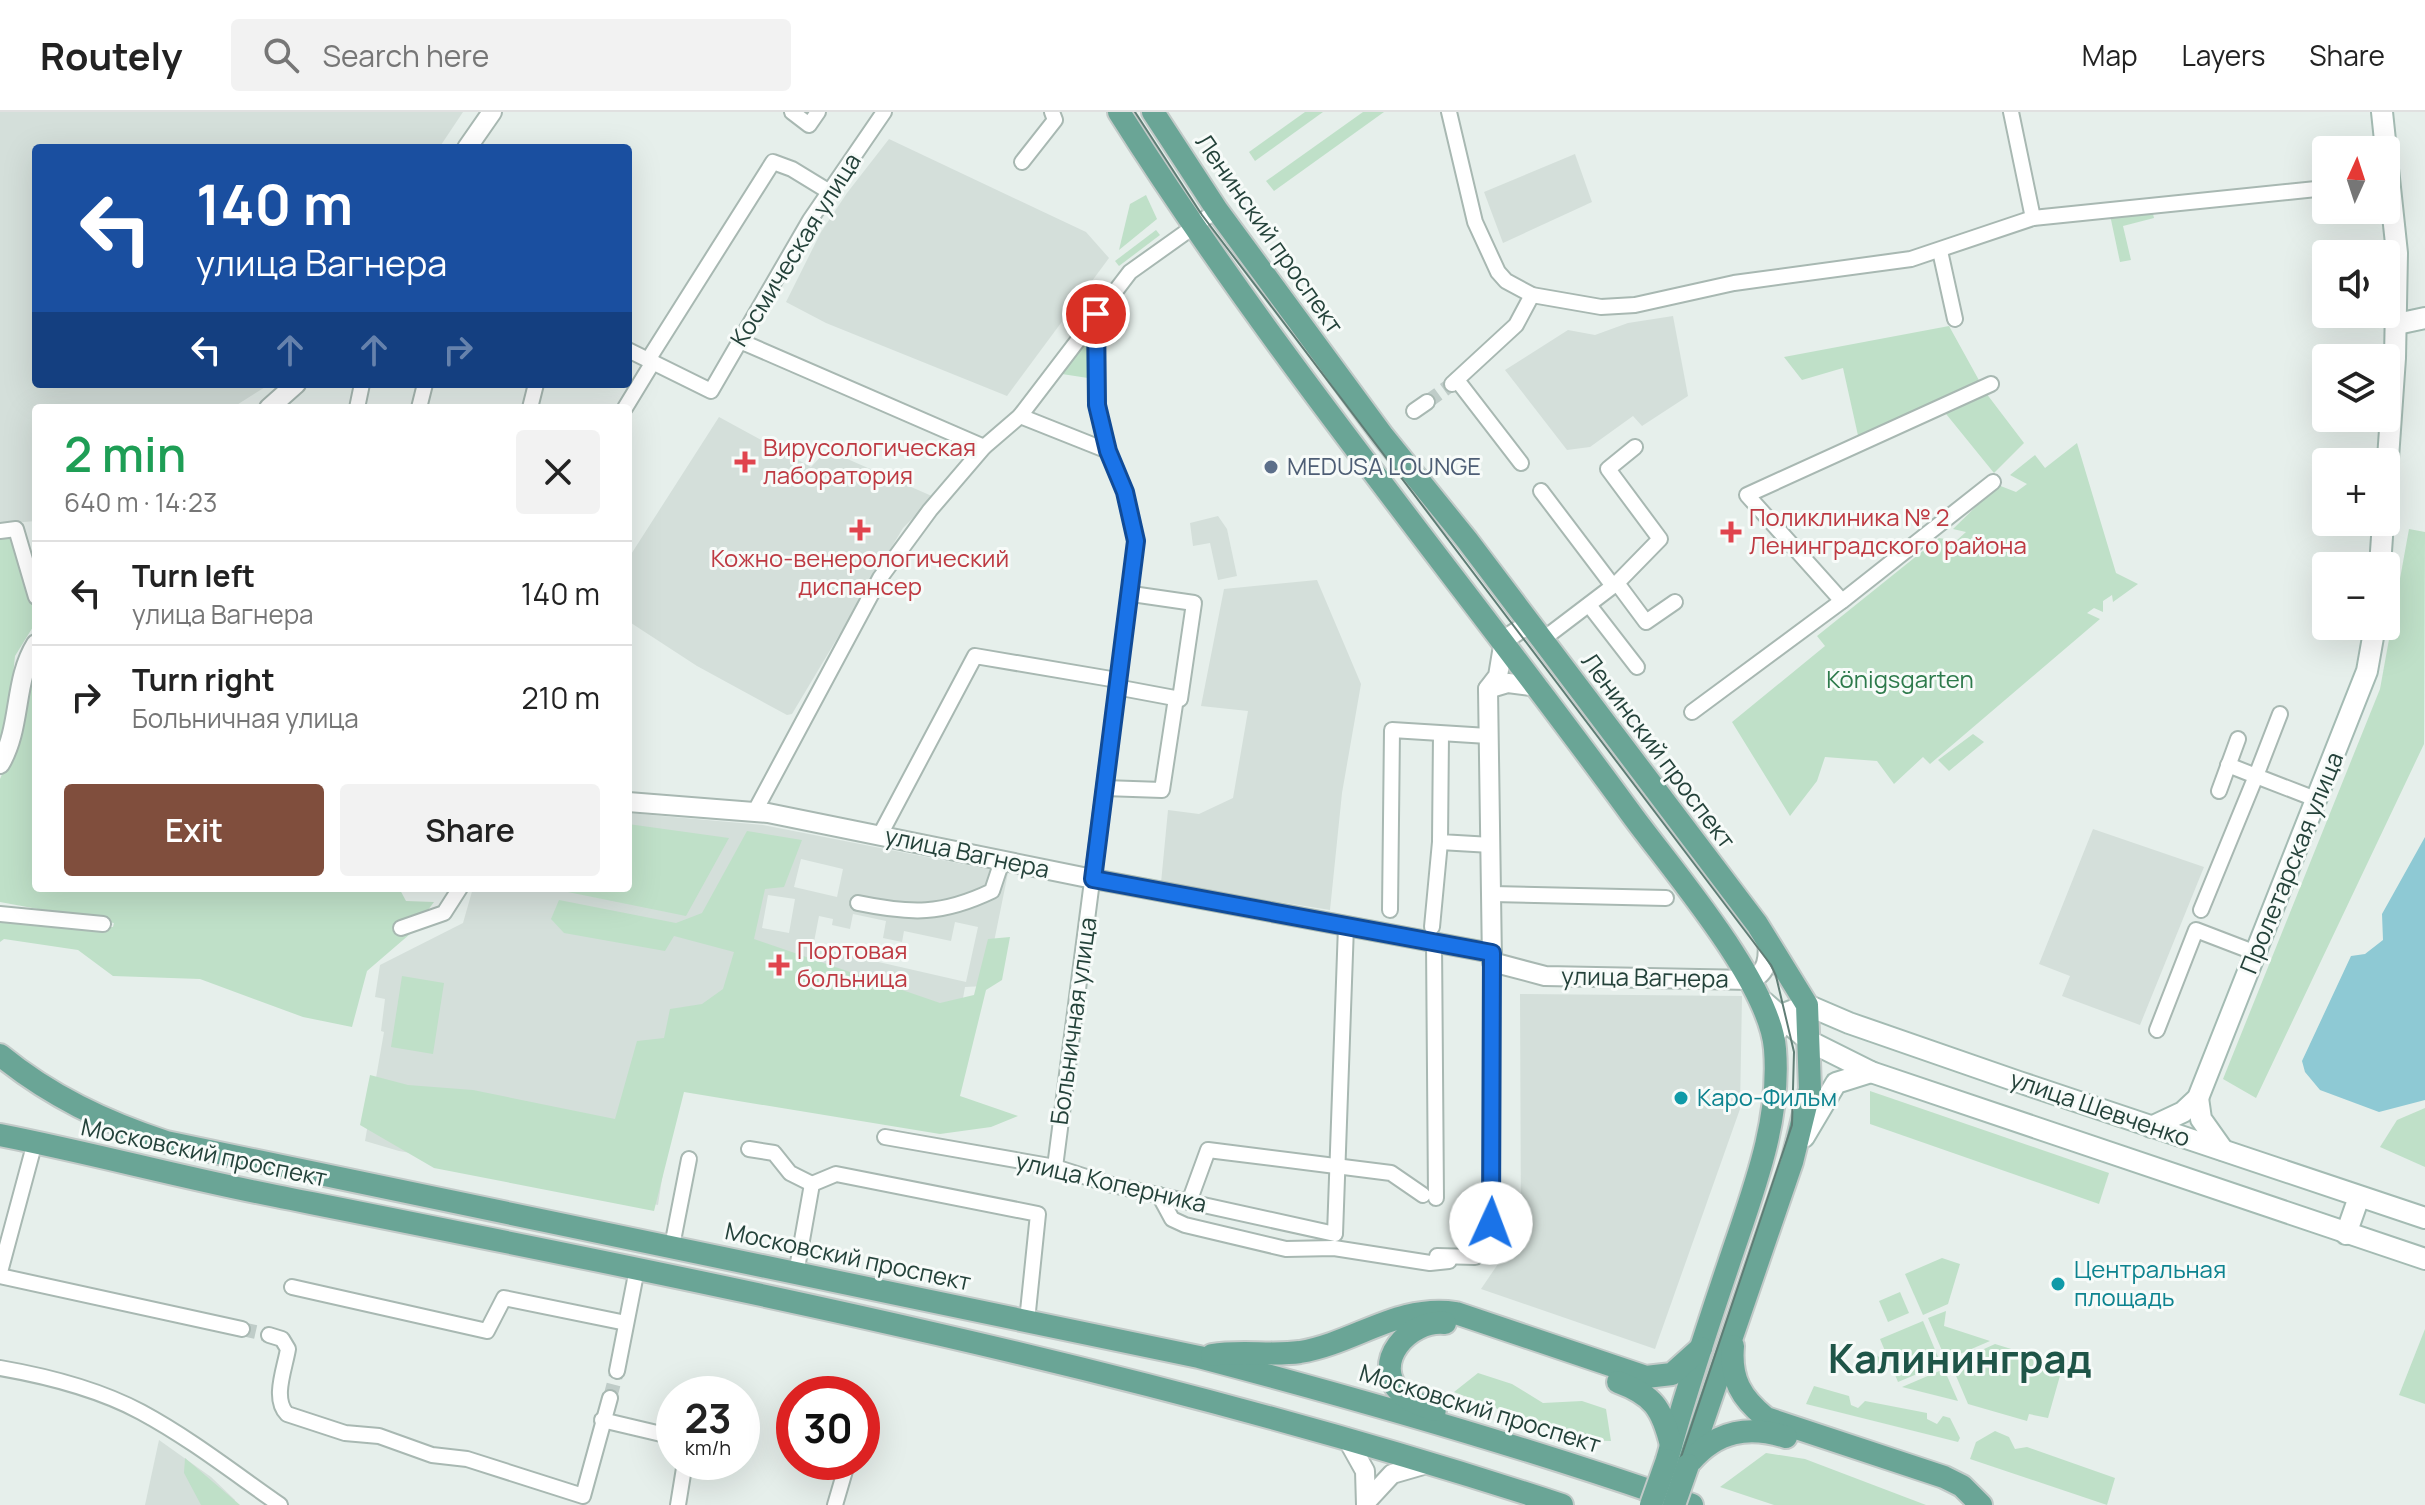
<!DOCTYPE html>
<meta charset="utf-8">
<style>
:root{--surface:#fff;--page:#f2f2f2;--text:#222;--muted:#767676;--line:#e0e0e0;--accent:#804e3d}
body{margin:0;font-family:Manrope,sans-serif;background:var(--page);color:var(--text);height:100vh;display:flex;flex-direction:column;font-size:30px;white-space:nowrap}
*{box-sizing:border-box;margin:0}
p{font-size:26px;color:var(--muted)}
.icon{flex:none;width:44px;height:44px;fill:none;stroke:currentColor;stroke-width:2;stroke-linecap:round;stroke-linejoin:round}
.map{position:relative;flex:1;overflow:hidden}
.side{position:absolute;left:32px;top:292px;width:600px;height:488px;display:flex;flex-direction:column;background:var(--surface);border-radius:8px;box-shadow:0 8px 32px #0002}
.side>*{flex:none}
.guide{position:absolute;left:32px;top:32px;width:600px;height:244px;border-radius:8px;box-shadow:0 8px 32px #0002;background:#1a4fa0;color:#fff;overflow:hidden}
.needle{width:52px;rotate:3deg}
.buttons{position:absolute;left:2312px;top:24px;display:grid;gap:16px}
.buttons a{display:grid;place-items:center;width:88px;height:88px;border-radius:8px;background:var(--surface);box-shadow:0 8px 32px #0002;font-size:40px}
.speed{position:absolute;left:656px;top:1264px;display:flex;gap:16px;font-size:40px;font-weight:700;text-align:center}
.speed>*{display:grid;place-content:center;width:104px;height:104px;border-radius:50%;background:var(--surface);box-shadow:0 8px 32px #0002;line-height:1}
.speed small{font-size:20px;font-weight:400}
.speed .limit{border:12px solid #d22;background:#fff;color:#111}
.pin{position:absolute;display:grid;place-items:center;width:68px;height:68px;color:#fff;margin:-34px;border:4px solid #fff;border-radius:50%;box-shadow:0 2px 8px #0007}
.me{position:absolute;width:88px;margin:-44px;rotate:2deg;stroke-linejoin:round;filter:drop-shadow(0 0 6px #0008)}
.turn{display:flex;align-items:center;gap:28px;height:168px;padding:0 32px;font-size:36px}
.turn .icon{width:104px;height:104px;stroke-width:2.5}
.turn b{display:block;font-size:56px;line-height:68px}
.lanes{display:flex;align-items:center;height:76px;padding:0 32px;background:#0003;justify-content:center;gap:40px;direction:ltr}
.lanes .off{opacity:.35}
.round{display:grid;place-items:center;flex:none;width:84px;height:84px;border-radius:8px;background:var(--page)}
.overview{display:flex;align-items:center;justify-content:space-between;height:136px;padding:0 32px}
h1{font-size:48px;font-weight:600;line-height:60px;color:#1e9e55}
.primary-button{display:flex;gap:16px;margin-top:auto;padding:16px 32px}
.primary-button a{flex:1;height:92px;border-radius:8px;background:var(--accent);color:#fff;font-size:32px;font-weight:600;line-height:92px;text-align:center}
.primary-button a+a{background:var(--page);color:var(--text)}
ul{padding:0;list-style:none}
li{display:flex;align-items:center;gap:24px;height:104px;padding:0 32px;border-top:2px solid var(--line)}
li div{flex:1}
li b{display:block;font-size:30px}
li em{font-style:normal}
header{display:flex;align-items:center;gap:48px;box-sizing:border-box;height:112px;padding:0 40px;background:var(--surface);border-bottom:2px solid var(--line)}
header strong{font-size:38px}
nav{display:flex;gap:44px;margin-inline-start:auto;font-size:28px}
.search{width:560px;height:72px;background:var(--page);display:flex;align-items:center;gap:20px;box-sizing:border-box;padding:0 28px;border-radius:8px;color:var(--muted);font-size:30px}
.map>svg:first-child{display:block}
.built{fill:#d4dfda;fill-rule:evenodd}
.green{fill:#bfe0c8}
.water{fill:#8ec9d4}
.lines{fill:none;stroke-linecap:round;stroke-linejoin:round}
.minor-tunnel{stroke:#bfccc8;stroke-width:14;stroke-dasharray:14 7;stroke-linecap:butt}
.minor-casing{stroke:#a8b8b2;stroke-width:18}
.tertiary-casing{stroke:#a8b8b2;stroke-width:22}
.secondary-casing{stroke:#a4bbb3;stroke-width:24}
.primary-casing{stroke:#c2cac8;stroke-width:26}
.minor{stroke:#fff;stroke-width:14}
.tertiary{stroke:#fff;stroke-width:18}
.secondary{stroke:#fff;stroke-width:20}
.primary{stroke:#6aa596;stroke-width:22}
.tram{stroke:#5f7d75;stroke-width:2}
.primary-bridge-casing{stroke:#c2cac8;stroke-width:26;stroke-linecap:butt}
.primary-bridge{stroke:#6aa596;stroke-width:22}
.route-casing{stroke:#114b97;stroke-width:20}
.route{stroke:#1a73e8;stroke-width:14}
.health-dot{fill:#e0444e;stroke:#f7fbf9;stroke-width:3}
.service-dot{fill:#5c6f8a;stroke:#f7fbf9;stroke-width:3}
.culture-dot{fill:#0f9aa8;stroke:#f7fbf9;stroke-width:3}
.labels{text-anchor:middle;stroke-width:6;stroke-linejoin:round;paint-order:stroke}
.street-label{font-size:24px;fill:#24423a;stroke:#f7fbf9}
.health-label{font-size:24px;fill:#be3a42;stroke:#f7fbf9;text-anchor:start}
.service-label{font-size:24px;fill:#4e5e75;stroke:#f7fbf9;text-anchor:start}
.park-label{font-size:24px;fill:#2d7a4b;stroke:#f7fbf9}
.culture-label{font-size:24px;fill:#0d838f;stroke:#f7fbf9;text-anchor:start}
.town-label{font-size:40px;font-weight:bold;fill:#1f5548;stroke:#f7fbf9}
</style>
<header>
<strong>Routely</strong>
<div class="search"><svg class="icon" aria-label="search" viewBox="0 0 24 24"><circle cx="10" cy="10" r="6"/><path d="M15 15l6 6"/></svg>Search here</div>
<nav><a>Map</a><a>Layers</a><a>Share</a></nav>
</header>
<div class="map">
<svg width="2425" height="1393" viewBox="0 0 2425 1393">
<rect width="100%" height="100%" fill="#e6efeb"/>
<g class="built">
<polygon points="0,0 463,0 439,36 36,36 36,272 270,272 232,296 36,296 36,409 0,412"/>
<polygon points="889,27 1086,120 1109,146 1007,284 826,211 786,190 821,120 847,81"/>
<polygon points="1575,42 1592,90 1503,131 1484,80"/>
<polygon points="1673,204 1688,284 1642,314 1633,304 1590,335 1567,338 1505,258 1568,218 1595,223 1628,211"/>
<polygon points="719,305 811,355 827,338 934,385 903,416 792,602 787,603 697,554 628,509 628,447"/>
<polygon points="1218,404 1227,417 1237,464 1218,468 1210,431 1193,434 1190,411"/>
<polygon points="1317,468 1361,572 1342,681 1330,798 1161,771 1168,698 1199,702 1233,686 1248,599 1201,594 1224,477"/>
<path d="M628 701 763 713 1008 761 985 874 965 875 961 897 676 975 658 1093 519 1060 399 1039 365 1029 384 920 381 919 385 887 375 885 380 853 463 811 473 776H628ZM801 747 843 757 837 785 794 775ZM768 783 795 787 789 821 762 816ZM853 802 886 809 883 826 902 830 904 819 951 829 955 810 978 815 966 870 813 835 819 804 833 807 832 813 850 817Z"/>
<polygon points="2093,717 2204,755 2140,913 2062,884 2070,864 2039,852"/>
<polygon points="1520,882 1742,884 1740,997 1655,1237 1481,1177 1521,1118"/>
<polygon points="159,1328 211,1365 235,1388 233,1393 145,1393"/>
</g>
<g class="green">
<polygon points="1305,0 1323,0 1255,49 1249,40"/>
<polygon points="1363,0 1384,0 1274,79 1266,69"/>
<polygon points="1146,83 1157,107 1119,138 1130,92"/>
<polygon points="2152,98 2154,106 2123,114 2131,148 2120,150 2110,103"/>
<polygon points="1156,118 1160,123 1119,154 1115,149"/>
<polygon points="1949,214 1986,281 2024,331 1994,361 1938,292 1859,328 1843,256 1802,268 1784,245"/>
<polygon points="1085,230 1092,230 1095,234 1088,266 1062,262"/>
<polygon points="2077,331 2116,461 2138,472 2113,490 2112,483 2103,489 2103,500 2094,496 2087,501 2100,507 1930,652 1923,645 1894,672 1877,649 1825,645 1817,669 1790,704 1732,610 1825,534 1817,524 1939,426 1956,429 1966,420 1953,417 1998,373 2016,380 2027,372 2010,363 2035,343 2045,356"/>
<polygon points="2409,417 2425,420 2424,632 2256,986 2223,967 2380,577"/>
<polygon points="11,423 36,494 36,510 15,544 8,612 0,625 0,424"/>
<polygon points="36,551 36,776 399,776 406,789 434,790 410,822 367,859 352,915 303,905 200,867 113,864 78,838 4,827 0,830 0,806 50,814 113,815 114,811 0,790 0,667 20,620"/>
<polygon points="1973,622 1984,630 1949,659 1938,648"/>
<polygon points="628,712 729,726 686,804 548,776 628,776"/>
<polygon points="747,719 802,728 784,775 765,777 754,827 940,891 974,883 988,827 1010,825 1002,868 986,878 960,984 1018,1004 991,1015 940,1022 684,980 654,1099 434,1056 360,1013 370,963 408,973 473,978 615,1007 637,929 664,926 670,897 702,892 723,877 734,840 674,824 665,839 564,821 551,807 559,788 676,811 702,801"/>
<polygon points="402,864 444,871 433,942 391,935"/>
<polygon points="1870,979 2109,1061 2099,1092 1870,1012"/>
<polygon points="2425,996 2425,1055 2380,1035 2397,1008"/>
<polygon points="1942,1146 1960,1152 1948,1192 1923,1203 1905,1162"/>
<polygon points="1900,1180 1909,1201 1888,1210 1879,1189"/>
<polygon points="1946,1199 1944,1214 1990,1229 1946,1248 1928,1206"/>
<polygon points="1923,1209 1941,1252 1898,1270 1880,1227"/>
<polygon points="2425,1217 2425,1292 2399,1283"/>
<polygon points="1995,1232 2063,1253 2048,1306 2029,1302 2027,1309 1968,1292 1951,1252"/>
<circle cx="1872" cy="1252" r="10"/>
<polygon points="1944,1257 1958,1289 1902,1275"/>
<polygon points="1478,1261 1512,1272 1543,1291 1582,1289 1606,1297 1611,1329 1579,1328 1454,1280"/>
<polygon points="1814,1274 1849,1284 1851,1293 1858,1296 1865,1289 1927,1301 1927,1307 1937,1312 1943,1304 1950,1306 1960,1326 1958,1330 1806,1292"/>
<polygon points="1995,1319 2009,1325 2015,1337 2027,1335 2115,1366 2107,1393 1970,1347 1976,1330"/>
<polygon points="1766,1341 1805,1347 1926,1393 1774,1393 1720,1375"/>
<polygon points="185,1346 240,1393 201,1393 184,1361"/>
</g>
<polygon class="water" points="2425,725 2425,988 2379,1000 2320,978 2305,960 2302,949 2351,844 2365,842 2383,828 2382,802"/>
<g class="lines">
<g class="minor-tunnel">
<polyline points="1427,290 1452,272"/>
<polyline points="242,1217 269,1223"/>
<polyline points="610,1286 617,1259"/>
</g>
<defs>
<g id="minor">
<polyline points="792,0 809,13 818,0"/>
<polyline points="1449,0 1475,110 1498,160 1506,169 1532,183 1601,195 1635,193 1734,171 1911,147 2033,106 2326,76"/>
<polyline points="2011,0 2033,106"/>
<polyline points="1022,50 1055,8 1052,0"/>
<polyline points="1940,139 1955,207"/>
<polyline points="740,229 984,335"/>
<polyline points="628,238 711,279 810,108 884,0"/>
<polyline points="648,248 773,50 792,57 828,79"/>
<polyline points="1457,268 1521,351"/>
<polyline points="1452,272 1516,213 1532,183"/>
<polyline points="357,296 362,272"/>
<polyline points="419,296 425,272"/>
<polyline points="530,296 536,272"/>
<polyline points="625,296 653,250"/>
<polyline points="1414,299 1427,290"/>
<polyline points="1020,304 1108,339"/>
<polyline points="1541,379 1613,474"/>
<polyline points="0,419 16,417 36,485"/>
<polyline points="1617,471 1646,510 1675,490"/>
<polyline points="1842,489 1747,383 1991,272"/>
<polyline points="1589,493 1637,555"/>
<polyline points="1542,528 1617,471 1660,427 1608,357 1635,335"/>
<polyline points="1116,575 1180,587 1194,491 1132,482"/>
<polyline points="1692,600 1846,486 1993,370"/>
<polyline points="2280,602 2256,664 2318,688"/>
<polyline points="1441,622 1440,730 1491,733"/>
<polyline points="1104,676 1162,678 1176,586"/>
<polyline points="2219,679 2238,627"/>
<polyline points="755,699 880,466 930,398 984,335 1020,304 1130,160 1217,98"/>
<polyline points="880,723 975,544 1117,568"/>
<polyline points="1492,782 1666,786"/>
<path d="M858 791C911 802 942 803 992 779L1002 749"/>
<polyline points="1390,798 1392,618 1488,624"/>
<polyline points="2201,798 2256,664 2228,653"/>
<polyline points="0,802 103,812"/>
<polyline points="1432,815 1440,730"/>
<polyline points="401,816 444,801 460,776"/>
<polyline points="1434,830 1436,1086"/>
<polyline points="2157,918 2196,818 2256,841"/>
<polyline points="885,1025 1055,1055 1108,1072 1335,1122 1346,814"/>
<polyline points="749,1037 774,1041 790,1061 812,1072"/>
<polyline points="1055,1055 1136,429 1125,380 1108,339 1097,293 1096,202"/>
<polyline points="1159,1083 1172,1107 1185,1113 1286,1137 1334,1136 1430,1151 1449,1149"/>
<polyline points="1189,1090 1208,1038 1391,1061 1423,1083"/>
<polyline points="672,1134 689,1047"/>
<polyline points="1437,1144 1475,1145 1491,1111 1492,850"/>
<polyline points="0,1160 35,1030"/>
<polyline points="796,1162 812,1072 836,1062 1038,1102 1027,1209"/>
<polyline points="0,1164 242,1217"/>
<polyline points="292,1175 487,1219 504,1186 626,1211"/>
<path d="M269 1223 282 1227 288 1237C285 1256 272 1287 287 1302L345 1321 379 1324 432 1343 467 1347 583 1384 610 1286"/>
<path d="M0 1256C46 1264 100 1278 141 1300 191 1327 234 1361 280 1393"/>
<polyline points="617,1259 637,1157"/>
<polyline points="602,1308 674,1325"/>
<polyline points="678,1393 685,1350"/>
<polyline points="835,1393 847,1352"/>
</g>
<g id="tertiary">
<polyline points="467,36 492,0"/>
<polyline points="269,296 296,272"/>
<path d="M1530 511 1504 528 1498 564 1488 577 1492 850 1545 864 1750 868C1768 861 1769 845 1767 827"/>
<polyline points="1488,577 1508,571 1539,575"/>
<path d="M0 652C22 615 13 569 36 532"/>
<polyline points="628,690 768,701 1083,765 1492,841"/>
<polyline points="1346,1325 1365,1359 1366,1393"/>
<polyline points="1367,1389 1392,1362 1430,1351"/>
</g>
<g id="secondary">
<polyline points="2382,0 2386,38"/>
<polyline points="2386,38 2397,141 2395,246 2386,375"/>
<polyline points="2397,212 2425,206"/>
<polyline points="2380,454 2383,410"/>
<polyline points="1764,890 1809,929 1871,960 2425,1147"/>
<polyline points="1778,918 1786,901 1807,893 1849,911 2019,970 2425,1106"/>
<polyline points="2198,986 2201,1007 2223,1038"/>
<polyline points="2151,1015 2183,1000 2198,986 2367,559 2375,514"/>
<polyline points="1804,1025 1836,971 1871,960"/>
<polyline points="2346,1122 2359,1085"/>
</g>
<g id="primary">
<path d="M1119 0C1274 245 1461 468 1632 703 1673 759 1770 871 1775 937 1781 1011 1752 1082 1729 1151 1707 1216 1685 1282 1667 1348"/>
<polyline points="1153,0 1217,98 1383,324 1467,428 1757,812 1807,893 1810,977 1792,1050 1688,1353"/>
<path d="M0 943C50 984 105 1010 166 1030L1199 1245C1366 1289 1530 1336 1692 1393"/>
<path d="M0 1023C92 1041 183 1066 276 1084 708 1170 1143 1255 1562 1393"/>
<path d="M1733 1234C1730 1267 1741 1286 1766 1306L1944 1365 1962 1374 1981 1393"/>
<path d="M1212 1243C1241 1238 1271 1244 1300 1240 1355 1231 1398 1192 1456 1201L1646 1265 1672 1262 1701 1236"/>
<path d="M1618 1270C1653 1283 1662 1296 1671 1333"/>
<path d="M1435 1298C1424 1294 1410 1290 1401 1281 1370 1251 1409 1207 1445 1211"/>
<path d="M1691 1349C1717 1319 1748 1313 1786 1325"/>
</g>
</defs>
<use href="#minor" class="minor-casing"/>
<use href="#tertiary" class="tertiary-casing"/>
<use href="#secondary" class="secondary-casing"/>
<use href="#primary" class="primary-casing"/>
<use href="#minor" class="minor"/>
<use href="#tertiary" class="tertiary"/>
<use href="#secondary" class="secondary"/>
<use href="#primary" class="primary"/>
<polyline class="tram" points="1135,0 1202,103 1771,853 1776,864 1794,940 1792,1013 1665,1393"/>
<defs>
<g id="primary-bridge">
<polyline points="1651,1393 1667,1348"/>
<polyline points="1674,1393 1688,1353"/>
</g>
</defs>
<use href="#primary-bridge" class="primary-bridge-casing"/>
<use href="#primary-bridge" class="primary-bridge"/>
</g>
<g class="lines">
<defs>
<polyline id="route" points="1096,202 1097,293 1108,339 1125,380 1136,429 1093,767 1492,841 1491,1111"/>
</defs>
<use href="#route" class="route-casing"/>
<use href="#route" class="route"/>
</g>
<g class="health-dot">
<path d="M741 338h8v8h8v8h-8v8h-8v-8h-8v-8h8z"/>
<path d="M856 406h8v8h8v8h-8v8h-8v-8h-8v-8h8z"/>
<path d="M1727 408h8v8h8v8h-8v8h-8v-8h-8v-8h8z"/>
<path d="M775 841h8v8h8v8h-8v8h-8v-8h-8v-8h8z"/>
</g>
<circle class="service-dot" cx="1271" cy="355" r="8"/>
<g class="culture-dot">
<circle cx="1681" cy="986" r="8"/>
<circle cx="2058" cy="1172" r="8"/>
</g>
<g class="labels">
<g class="street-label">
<text transform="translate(1269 122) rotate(55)" y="8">Ленинский проспект</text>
<text transform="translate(796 138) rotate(-58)" y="8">Космическая улица</text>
<text transform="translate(1658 639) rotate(53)" y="8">Ленинский проспект</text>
<text transform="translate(967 741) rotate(12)" y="8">улица Вагнера</text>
<text transform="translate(2292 751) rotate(-68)" y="8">Пролетарская улица</text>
<text transform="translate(1645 866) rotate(1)" y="8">улица Вагнера</text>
<text transform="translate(1074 909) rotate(-82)" y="8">Больничная улица</text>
<text transform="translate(2100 997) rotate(19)" y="8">улица Шевченко</text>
<text transform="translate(204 1041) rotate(12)" y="8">Московский проспект</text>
<text transform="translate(1111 1071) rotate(13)" y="8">улица Коперника</text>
<text transform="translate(848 1145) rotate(12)" y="8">Московский проспект</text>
<text transform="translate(1480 1297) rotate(17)" y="8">Московский проспект</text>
</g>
<g class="health-label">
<text x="763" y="344">Вирусологическая<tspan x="763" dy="28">лаборатория</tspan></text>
<text x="1749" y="414">Поликлиника № 2<tspan x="1749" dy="28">Ленинградского района</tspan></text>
<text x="860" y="455" text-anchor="middle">Кожно-венерологический<tspan x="860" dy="28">диспансер</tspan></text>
<text x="797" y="847">Портовая<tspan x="797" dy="28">больница</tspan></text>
</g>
<g class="service-label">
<text x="1287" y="363">MEDUSA LOUNGE</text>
</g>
<g class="park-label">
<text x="1900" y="576">Königsgarten</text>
</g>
<g class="culture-label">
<text x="1697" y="994">Каро-Фильм</text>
<text x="2074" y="1166">Центральная<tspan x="2074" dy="28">площадь</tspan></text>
</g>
<g class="town-label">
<text x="1960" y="1261">Калининград</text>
</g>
</g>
</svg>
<div class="buttons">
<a><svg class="needle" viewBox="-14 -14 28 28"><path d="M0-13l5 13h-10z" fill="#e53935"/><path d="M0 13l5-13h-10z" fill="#767676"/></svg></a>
<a><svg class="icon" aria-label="sound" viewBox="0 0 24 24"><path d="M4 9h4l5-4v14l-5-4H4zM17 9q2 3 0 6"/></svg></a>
<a><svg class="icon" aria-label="layers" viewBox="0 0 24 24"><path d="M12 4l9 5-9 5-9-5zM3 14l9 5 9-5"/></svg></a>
<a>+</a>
<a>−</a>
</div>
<div class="speed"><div>23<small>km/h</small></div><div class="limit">30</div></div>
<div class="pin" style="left:1096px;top:202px;background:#d93025"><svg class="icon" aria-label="arrive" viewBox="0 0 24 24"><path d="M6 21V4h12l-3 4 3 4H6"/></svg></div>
<svg class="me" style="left:1491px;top:1111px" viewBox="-20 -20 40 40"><circle r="19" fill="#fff"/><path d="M0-13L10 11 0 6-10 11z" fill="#1a73e8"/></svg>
<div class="guide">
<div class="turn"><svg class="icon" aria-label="left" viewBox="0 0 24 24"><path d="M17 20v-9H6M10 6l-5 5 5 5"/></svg><div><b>140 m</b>улица Вагнера</div></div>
<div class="lanes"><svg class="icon" aria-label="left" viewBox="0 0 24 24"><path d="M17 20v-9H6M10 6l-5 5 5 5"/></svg><svg class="icon off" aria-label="ahead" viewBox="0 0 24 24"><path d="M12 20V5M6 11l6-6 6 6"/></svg><svg class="icon off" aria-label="ahead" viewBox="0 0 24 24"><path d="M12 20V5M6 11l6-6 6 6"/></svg><svg class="icon off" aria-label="right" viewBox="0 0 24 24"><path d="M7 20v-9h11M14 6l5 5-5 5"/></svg></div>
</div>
<section class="side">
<div class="overview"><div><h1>2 min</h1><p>640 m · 14:23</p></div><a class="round"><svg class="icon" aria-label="close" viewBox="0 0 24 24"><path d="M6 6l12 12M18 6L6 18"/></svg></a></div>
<ul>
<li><svg class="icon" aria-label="left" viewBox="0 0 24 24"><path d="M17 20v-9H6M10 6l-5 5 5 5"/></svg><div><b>Turn left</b><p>улица Вагнера</p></div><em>140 m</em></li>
<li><svg class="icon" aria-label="right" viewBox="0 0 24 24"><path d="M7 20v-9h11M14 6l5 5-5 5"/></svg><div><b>Turn right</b><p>Больничная улица</p></div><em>210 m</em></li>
</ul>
<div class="primary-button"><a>Exit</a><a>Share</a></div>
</section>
</div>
